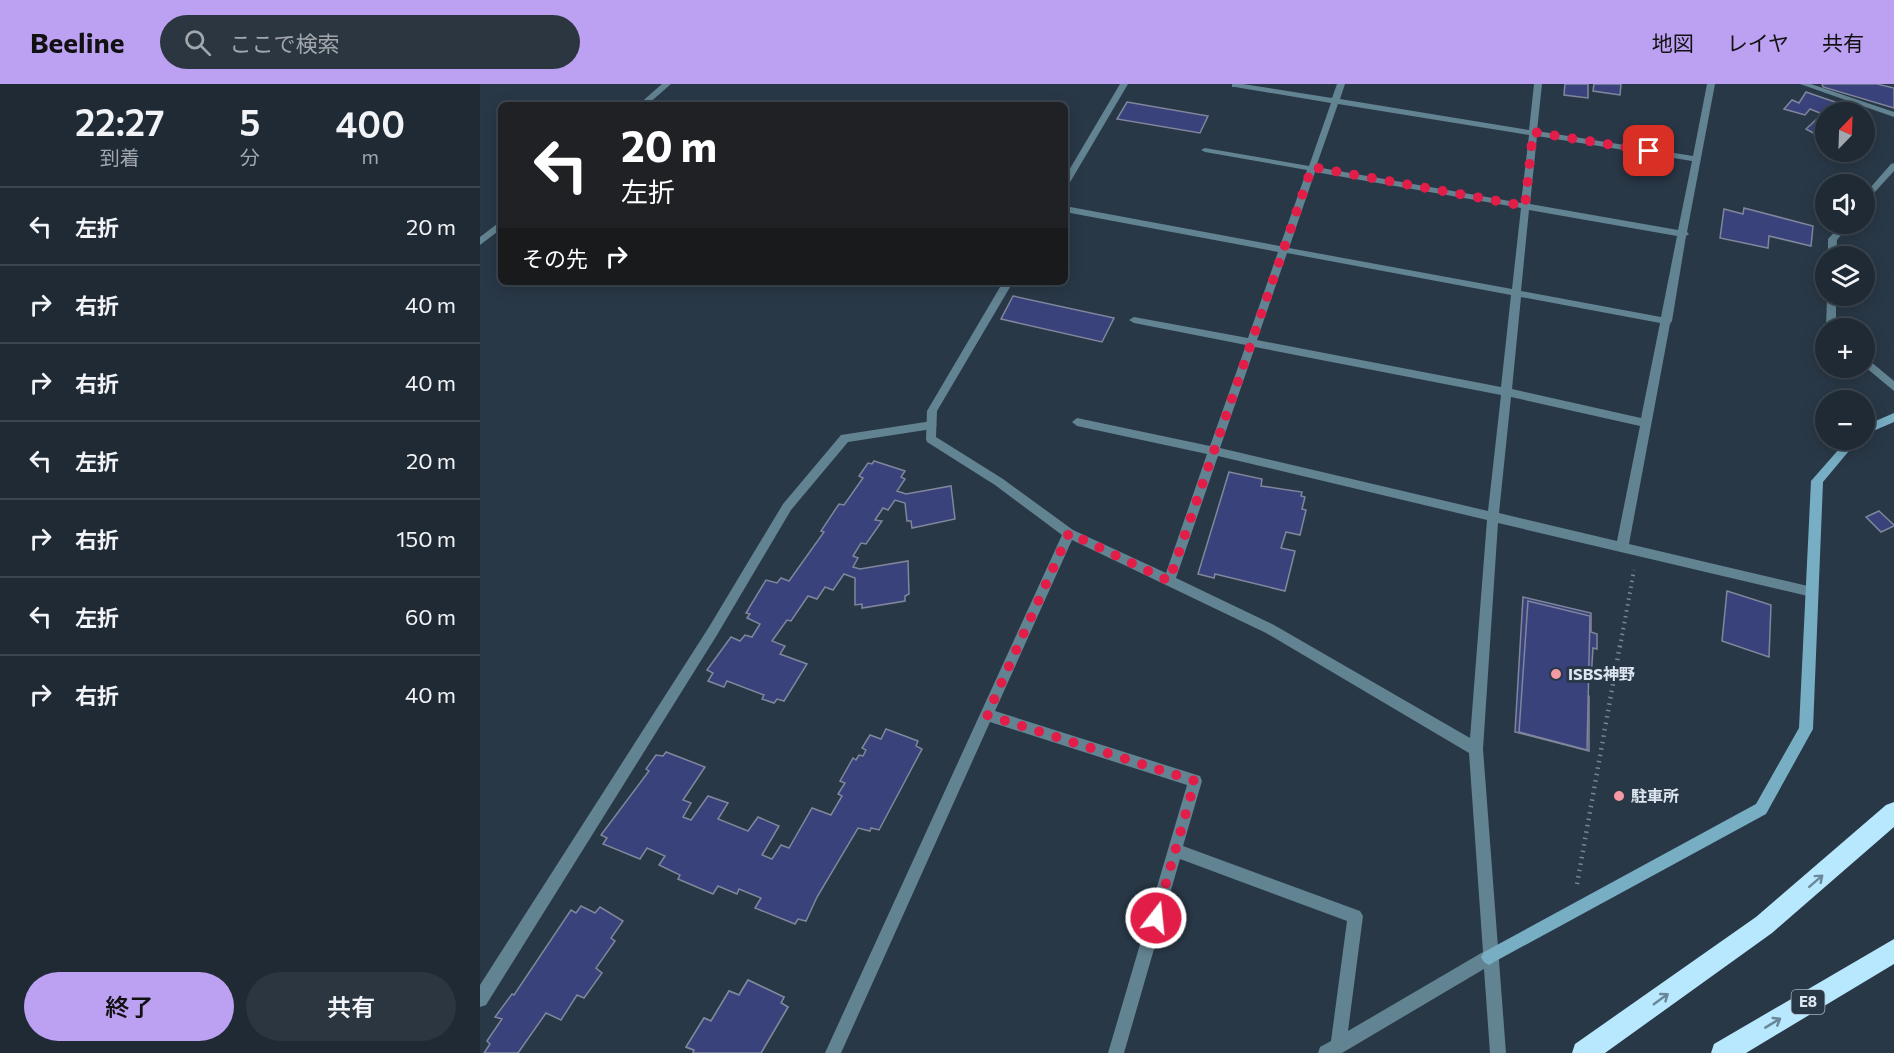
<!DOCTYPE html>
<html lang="ja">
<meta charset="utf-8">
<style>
:root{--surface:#1f2a35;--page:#2c3641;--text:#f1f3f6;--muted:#a1a7ad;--line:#3c4650;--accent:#bca0f2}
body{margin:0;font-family:Commissioner,"Noto Sans JP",sans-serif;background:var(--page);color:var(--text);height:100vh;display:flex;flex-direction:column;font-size:22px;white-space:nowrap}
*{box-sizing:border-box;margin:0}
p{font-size:20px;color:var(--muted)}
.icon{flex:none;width:33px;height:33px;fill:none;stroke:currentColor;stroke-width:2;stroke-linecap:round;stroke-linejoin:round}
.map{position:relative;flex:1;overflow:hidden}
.drawer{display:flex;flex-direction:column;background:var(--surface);width:480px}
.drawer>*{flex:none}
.top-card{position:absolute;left:18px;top:18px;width:570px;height:183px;border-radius:9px;box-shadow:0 3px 15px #0003,0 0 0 2px var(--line);background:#202124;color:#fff;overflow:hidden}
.needle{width:39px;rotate:23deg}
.fabs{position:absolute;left:1335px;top:18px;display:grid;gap:12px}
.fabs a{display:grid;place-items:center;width:60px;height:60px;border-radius:50%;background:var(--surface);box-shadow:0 3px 15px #0003,0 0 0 2px var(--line);font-size:30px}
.pin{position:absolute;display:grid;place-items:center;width:51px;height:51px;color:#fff;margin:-26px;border-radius:12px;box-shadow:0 3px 9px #0006}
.me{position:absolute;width:66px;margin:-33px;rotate:16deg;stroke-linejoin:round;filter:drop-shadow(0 0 4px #0008)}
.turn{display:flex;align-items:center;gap:21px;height:126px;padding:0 24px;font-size:27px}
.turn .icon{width:78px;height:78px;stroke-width:2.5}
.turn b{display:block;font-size:42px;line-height:51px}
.then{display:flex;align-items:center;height:57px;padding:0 24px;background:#0003;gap:12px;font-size:22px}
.eta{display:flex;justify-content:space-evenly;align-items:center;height:102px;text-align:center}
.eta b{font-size:36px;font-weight:600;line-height:42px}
.cta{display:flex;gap:12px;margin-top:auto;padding:12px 24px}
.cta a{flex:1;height:69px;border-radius:36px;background:var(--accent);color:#111;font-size:24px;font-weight:600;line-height:69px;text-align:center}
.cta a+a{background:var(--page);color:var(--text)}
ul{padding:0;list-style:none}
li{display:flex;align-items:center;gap:18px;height:78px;padding:0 24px;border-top:2px solid var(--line)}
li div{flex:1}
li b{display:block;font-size:22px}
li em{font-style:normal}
header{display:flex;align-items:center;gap:36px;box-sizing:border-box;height:84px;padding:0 30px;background:var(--accent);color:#111}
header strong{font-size:28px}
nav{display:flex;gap:33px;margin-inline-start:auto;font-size:21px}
.search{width:420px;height:54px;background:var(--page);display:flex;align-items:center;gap:15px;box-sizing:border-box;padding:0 21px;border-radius:33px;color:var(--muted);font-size:22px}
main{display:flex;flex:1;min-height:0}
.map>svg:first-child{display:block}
.building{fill:#39427b;stroke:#80869b;stroke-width:1.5}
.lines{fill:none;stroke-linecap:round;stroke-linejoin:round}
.path-far1{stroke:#788591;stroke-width:4;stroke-dasharray:1.5 4.5;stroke-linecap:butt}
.path{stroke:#788591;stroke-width:4.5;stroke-dasharray:1.5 5;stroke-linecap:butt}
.lane{fill:#628391;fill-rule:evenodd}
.street{fill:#628391;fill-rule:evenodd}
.secondary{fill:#78aec4;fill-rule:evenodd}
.highway{fill:#b8e8fd;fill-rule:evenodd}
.oneway{stroke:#698799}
.route{stroke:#e11d48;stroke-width:10;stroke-dasharray:0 18}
.poi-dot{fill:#f49aa5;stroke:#293847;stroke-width:2}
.labels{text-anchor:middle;stroke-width:6;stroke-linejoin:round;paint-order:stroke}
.shield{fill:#293847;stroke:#a7b2bd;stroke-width:1.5}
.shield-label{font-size:15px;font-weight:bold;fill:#dde6f0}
.poi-label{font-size:16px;font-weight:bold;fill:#dde6f0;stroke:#293847;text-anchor:start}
</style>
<header>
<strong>Beeline</strong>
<div class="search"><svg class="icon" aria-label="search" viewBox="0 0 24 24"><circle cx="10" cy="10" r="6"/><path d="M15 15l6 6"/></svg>ここで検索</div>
<nav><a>地図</a><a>レイヤ</a><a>共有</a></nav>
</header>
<main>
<section class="drawer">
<div class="eta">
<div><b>22:27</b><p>到着</p></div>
<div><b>5</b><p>分</p></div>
<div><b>400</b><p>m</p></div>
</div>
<ul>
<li><svg class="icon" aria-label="left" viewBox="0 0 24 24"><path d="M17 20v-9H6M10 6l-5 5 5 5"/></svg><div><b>左折</b></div><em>20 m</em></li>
<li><svg class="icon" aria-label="right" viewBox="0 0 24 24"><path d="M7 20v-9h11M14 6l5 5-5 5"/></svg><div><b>右折</b></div><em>40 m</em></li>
<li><svg class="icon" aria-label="right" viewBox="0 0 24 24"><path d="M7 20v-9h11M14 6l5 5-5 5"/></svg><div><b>右折</b></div><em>40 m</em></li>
<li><svg class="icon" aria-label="left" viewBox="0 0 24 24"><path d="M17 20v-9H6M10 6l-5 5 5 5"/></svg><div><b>左折</b></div><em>20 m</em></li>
<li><svg class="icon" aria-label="right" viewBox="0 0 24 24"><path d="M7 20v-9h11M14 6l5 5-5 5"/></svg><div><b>右折</b></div><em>150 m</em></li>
<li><svg class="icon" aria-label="left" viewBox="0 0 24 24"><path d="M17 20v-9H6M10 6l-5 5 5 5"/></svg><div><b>左折</b></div><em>60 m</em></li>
<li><svg class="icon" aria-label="right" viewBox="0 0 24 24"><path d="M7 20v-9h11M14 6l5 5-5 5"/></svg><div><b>右折</b></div><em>40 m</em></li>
</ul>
<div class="cta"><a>終了</a><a>共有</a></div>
</section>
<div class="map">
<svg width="1414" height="969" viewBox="0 0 1414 969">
<rect width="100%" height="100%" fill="#293847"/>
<g class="building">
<polygon points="1085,0 1108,0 1108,14 1084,11"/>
<polygon points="1114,0 1141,0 1140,11 1113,7"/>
<polygon points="1342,0 1397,0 1414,4 1414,24 1343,3"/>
<polygon points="1326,8 1384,28 1346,28 1345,31 1330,25 1325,31 1304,25 1312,16 1319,19"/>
<polygon points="647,18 728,32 720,49 637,35"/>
<polygon points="1339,33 1346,36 1346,56 1326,45"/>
<polygon points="1264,124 1333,142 1331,162 1289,152 1288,164 1240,154 1244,125 1263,130"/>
<polygon points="533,212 634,234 622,258 521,235"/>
<polygon points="394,377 425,387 421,393 425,395 417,407 426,410 471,402 475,435 432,444 431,437 427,437 425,419 415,416 408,426 403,424 395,436 402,437 386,460 381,459 373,472 378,474 373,483 380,485 428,477 429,510 425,512 425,517 382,524 382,520 375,521 375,494 364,490 353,506 345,503 337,515 328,512 311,537 307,536 292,557 305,562 300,570 327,580 304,617 297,615 294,619 282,615 284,611 247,597 244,603 228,597 233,589 227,586 251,553 260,557 265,551 272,553 280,540 267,534 270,530 266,529 286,496 297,499 301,494 309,497 344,448 341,447 359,420 364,421 383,394 379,392 388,379 392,380"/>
<polygon points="749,388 782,395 781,402 822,408 821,412 825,413 822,425 826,426 820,451 806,448 801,464 815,467 805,507 735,490 734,494 718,490"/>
<polygon points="1399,427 1414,441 1414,442 1401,448 1386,433"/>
<polygon points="1247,507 1291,521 1289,573 1242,557"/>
<polygon points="1043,513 1111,529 1111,548 1117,550 1117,565 1113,564 1111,596 1102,594 1101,610 1109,612 1109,667 1035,648"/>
<polygon points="1048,517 1110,532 1107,666 1039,648"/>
<polygon points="406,645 438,657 436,662 442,665 399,746 391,744 390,747 378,744 337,813 326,837 318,835 315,840 275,824 281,814 259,805 257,810 238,802 233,810 198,795 200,791 179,781 185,772 167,764 160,775 123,760 127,754 121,751 169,687 166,685 176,671 183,672 186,668 225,683 203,716 211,719 203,733 211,736 228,712 248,719 238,735 268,747 278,733 299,742 282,771 292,775 301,761 309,764 332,724 351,731 362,712 358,710 365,699 360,697 373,674 376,676 379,671 383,672 386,666 382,664 390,651 401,655"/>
<polygon points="101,822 115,829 120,823 143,837 131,854 135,857 116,884 122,889 104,914 97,911 81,936 66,929 38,969 4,969 10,960 7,957 22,935 15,933 32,910 34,911 91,826 96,829"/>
<polygon points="268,896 304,913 301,919 308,923 281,969 213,969 214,966 206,963 224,934 231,937 249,907 259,911"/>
<polygon points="268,896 304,913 301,919 308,923 281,969 213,969 214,966 206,963 224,934 231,937 249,907 259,911"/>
</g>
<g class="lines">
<polyline class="path-far1" points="1140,563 1154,486"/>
<polyline class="path" points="1097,800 1140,561"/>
<polygon class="lane" points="452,337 457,341 452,345 368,358 311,426 237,551 6,921 0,923 0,901 229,543 303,420 361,351"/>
<g class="street">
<polygon points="182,0 191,0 167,21 158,21"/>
<polygon points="640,0 648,0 589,100 585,103 585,93"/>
<path d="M752 0H763L852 14 857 0H865L860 15 1049 46 1054 0H1062L1057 47 1213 72 1227 0H1235L1207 148 1209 150 1206 152 1192 237 1190 240 1149 460 1332 503 1336 504 1338 508 1336 512 1332 513 1018 439 1003 665 1026 969H1010L1004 885 862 969H838L840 963 851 957 867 837 700 775 644 969H628L707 701 510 638 361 969H345L582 451 515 401 447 358 446 355 447 327 523 198H533L457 327 456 353 523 395 593 446 686 489 727 370 597 342 592 338 597 334 730 362 766 261 654 239 649 236 654 233 768 254 798 168 585 128V122L800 162 827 86 725 68 721 66 725 64 829 82 851 19 755 3H752ZM858 20 1049 51 1041 119 836 83ZM1057 52 1212 77 1198 146 1050 120ZM835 88 1041 124 1032 205 809 164ZM1049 126 1197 152 1181 233 1041 207ZM807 169 1031 211 1021 303 777 256ZM1041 213 1180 239 1161 334 1032 305ZM775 263 1021 311 1008 427 740 364ZM1031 313 1160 342 1137 457 1019 429ZM738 372 1007 436 990 654 794 541 696 494ZM592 456 786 549 989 669 1003 868 868 947 883 832 880 827 703 762 722 697 720 692 515 627Z"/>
<polygon points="1320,0 1331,0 1414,28 1414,33"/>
<polygon points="1414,79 1414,87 1384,120 1384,111 1411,80"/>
<polygon points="21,137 21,145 0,161 0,153"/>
<polygon points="1362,140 1370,140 1357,156 1356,172 1348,172 1348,155"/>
<polygon points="1347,212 1356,212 1356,244 1346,244"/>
<polygon points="1384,272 1414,297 1414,307 1384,282"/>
</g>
<g class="secondary">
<polygon points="1414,329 1414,338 1384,351 1384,342"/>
<polygon points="1367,356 1378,356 1343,398 1333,645 1286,730 1014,878 1009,881 1004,878 1001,873 1004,868 1276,720 1319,644 1331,397"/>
</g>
<g class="highway">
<polygon points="1414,718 1414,743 1292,849 1125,969 1092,969 1095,960 1276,833 1406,721"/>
<polygon points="1414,855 1414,880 1266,969 1231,969 1234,960"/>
</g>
</g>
<defs><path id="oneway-shaft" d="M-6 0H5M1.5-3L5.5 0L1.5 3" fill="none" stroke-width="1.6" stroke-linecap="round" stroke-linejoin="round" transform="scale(1.5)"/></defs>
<g class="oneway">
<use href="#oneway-shaft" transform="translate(1336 797) rotate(-41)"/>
<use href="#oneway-shaft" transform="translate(1181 915) rotate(-36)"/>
<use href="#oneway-shaft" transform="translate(1293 939) rotate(-31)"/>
</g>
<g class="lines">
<polyline class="route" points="676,834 715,697 507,631 589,449 689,497 832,83 1045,122 1053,48 1169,67"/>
</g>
<g class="poi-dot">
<circle cx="1076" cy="590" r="6"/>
<circle cx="1139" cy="712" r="6"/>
</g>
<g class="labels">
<rect class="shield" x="1311.5" y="906" width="33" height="24" rx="4.5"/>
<g class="shield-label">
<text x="1328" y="923">E8</text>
</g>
<g class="poi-label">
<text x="1088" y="596">ISBS神野</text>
<text x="1151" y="718">駐車所</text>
</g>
</g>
</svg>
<div class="fabs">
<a><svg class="needle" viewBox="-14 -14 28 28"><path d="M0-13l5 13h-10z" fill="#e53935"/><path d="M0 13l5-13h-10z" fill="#a1a7ad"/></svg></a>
<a><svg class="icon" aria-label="sound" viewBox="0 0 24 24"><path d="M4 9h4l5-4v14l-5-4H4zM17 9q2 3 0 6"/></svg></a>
<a><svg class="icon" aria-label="layers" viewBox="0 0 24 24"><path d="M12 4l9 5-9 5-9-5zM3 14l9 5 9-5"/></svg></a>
<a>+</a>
<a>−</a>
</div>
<div class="pin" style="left:1169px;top:67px;background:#d93025"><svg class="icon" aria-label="arrive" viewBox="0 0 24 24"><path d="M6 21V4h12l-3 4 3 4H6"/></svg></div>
<svg class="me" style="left:676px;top:834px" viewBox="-20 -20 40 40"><circle r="17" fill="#e11d48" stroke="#fff" stroke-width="3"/><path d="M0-11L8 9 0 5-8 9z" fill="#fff"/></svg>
<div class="top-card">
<div class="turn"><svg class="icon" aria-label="left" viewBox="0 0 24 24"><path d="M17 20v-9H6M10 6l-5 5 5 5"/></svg><div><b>20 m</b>左折</div></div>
<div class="then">その先<svg class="icon" aria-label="right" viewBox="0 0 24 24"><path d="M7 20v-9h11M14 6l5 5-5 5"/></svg></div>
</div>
</div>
</main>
